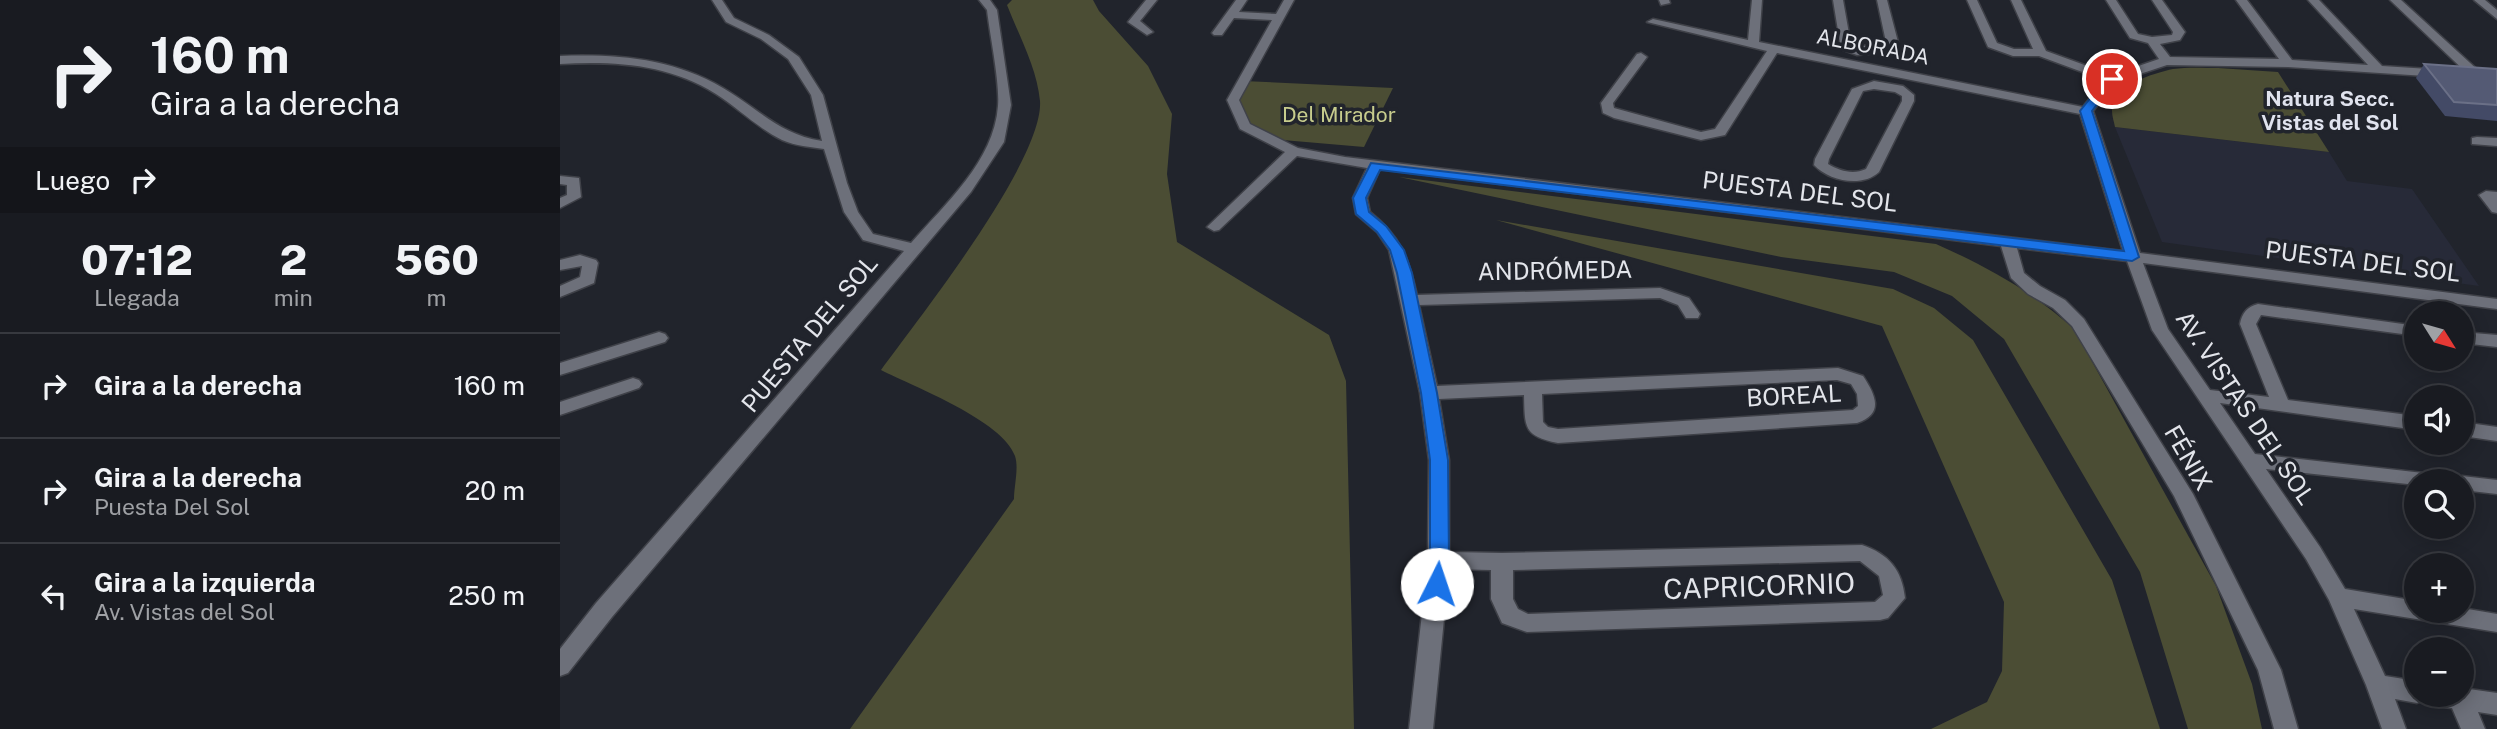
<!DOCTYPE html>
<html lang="es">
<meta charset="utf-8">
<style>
:root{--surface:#191b21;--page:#22242a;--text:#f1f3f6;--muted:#9fa1a5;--line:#37393f}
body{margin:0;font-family:"Public Sans",sans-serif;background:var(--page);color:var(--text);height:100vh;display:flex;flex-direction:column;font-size:26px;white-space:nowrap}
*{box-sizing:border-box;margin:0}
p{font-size:23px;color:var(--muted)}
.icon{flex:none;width:38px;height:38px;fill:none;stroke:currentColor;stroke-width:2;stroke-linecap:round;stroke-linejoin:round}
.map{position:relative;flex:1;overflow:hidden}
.details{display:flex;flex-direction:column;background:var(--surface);width:560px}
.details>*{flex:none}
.top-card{background:#191b21;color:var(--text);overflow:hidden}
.needle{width:46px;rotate:127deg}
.fabs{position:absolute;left:1844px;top:301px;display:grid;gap:14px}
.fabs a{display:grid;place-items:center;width:70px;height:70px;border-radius:50%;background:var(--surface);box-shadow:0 4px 18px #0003,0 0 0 2px var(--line);font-size:35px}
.pin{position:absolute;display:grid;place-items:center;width:60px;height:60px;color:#fff;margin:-30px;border:4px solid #fff;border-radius:50%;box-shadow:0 2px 7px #0007}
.me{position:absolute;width:77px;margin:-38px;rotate:4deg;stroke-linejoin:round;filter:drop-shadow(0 0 5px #0008)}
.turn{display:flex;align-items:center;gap:24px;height:147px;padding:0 35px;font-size:32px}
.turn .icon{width:91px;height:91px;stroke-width:2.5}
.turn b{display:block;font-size:49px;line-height:60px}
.then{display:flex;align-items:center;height:66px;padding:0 35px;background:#0003;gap:14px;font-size:26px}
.eta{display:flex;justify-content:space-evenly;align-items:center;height:119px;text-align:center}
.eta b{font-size:42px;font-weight:800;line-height:49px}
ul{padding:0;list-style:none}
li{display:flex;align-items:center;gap:21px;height:105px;padding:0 35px;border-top:2px solid var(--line)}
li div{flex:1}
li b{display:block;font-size:26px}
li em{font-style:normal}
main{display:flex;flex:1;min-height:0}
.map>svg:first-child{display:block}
.built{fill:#272a38}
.green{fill:#4b4d34}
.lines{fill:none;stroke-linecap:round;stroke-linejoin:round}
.minor-casing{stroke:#3f4148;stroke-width:3}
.minor{fill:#6d707a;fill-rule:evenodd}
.wall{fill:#434a66}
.building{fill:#545a74;stroke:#6b7087;stroke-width:2}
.route{fill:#1a73e8;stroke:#114b97;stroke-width:2}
.labels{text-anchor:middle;stroke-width:7;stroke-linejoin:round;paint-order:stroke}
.far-street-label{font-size:21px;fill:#e3e5eb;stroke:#21242c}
.far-neighbourhood-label{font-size:21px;font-weight:bold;fill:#e0e3ee;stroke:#21242c}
.far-park-label{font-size:21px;fill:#c7cc8d;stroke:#21242c}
.street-label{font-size:24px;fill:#e3e5eb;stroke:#21242c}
.near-street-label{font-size:28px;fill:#e3e5eb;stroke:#21242c}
</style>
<main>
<section class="details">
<div class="top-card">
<div class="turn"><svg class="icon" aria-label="right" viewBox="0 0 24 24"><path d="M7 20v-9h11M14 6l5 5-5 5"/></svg><div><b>160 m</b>Gira a la derecha</div></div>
<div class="then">Luego<svg class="icon" aria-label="right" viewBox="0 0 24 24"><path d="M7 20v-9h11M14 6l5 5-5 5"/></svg></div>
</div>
<div class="eta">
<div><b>07:12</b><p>Llegada</p></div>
<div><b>2</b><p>min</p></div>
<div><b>560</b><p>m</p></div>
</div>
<ul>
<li><svg class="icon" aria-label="right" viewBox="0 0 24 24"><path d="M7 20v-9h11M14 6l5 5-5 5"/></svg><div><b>Gira a la derecha</b></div><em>160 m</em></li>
<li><svg class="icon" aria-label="right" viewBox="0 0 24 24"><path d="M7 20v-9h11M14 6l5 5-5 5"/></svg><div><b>Gira a la derecha</b><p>Puesta Del Sol</p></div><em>20 m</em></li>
<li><svg class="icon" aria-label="left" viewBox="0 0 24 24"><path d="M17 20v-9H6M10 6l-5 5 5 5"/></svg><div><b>Gira a la izquierda</b><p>Av. Vistas del Sol</p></div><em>250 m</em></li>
</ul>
</section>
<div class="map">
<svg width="1937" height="729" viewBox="0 0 1937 729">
<rect width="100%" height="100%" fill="#21242c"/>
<polygon class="built" points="1555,127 1769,152 1787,181 1852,189 1919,286 1602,242"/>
<g class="green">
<path d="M452 0H533L539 11 588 66 612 114 607 174 617 242 769 335 786 381 794 729H290L454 499C454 486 459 468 455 456 443 421 355 387 321 370 359 318 484 160 480 101 477 68 459 36 447 5Z"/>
<path d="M1658 68 1718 72 1769 152 1555 127C1554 122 1552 116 1552 111 1551 86 1594 73 1613 69 1627 67 1644 68 1658 68Z"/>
<polygon points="683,81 833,88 804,147 711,139 685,126 673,100"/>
<path d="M839 177 1376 244C1426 266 1473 292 1514 329L1656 586 1692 684 1702 729H1628L1580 572 1444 339 1392 296 1334 272 1221 257Z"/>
<polygon points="936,220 1333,289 1374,308 1413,340 1552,580 1600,729 1371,729 1427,702 1442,671 1444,602 1322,326"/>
</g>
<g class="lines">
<defs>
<g id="minor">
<path d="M152 0H162L174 18 209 35 239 57 263 95 287 183 298 212 313 234 351 243C385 204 434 161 438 106 440 83 430 36 427 10L419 0H430L437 10 451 105 444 142 411 192 52 617 8 673 0 676V649L36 603 344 251 303 240 284 212 264 149C250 147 236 146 222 140 199 129 178 108 156 94 108 64 55 61 0 64V56C57 54 112 58 163 88 199 109 219 134 262 141L251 95 228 59 201 39 166 22Z"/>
<polygon points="586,0 597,0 580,21 593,32 587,35 568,22"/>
<path d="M676 0H687L679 12 716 14 724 0H734L679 100 690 124 738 148 785 157 1563 251 1520 114 1217 53 1165 135 1141 140 1054 118 1043 113 1041 103 1077 54 1081 53 1087 57 1053 103 1054 108 1141 132 1155 129 1207 51 1087 22 1093 19 1188 40 1192 0H1202L1199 42 1523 107 1544 80 1479 56H1453L1428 47 1407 0H1417L1437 43 1454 49H1473L1451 0H1461L1486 51 1552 75 1599 59 1588 43 1570 38 1546 0H1556L1578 34 1592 37 1612 35 1613 32 1592 0H1602L1625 32 1620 40 1600 44 1610 57 1719 59 1676 0H1687L1732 60 1808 65 1748 0H1759L1822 66 1885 70V76L1881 77 1728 67 1607 65 1556 82 1533 111 1580 253 1937 299V309L1583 263 1608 329 1650 390 1709 397 1680 324C1682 313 1687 307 1698 304L1857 326V336L1701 315 1696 324 1728 400 1857 416V430L1660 403 1695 454 1890 476 1893 481H1857V485L1706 469 1760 547 1785 589 1857 601V611H1902V608L1937 614V632L1794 609 1825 676 1857 681V695H1902V688L1937 693V715L1918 712 1925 729H1901L1892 708 1875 706 1865 699 1857 703 1835 699 1846 729H1822L1806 685 1769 600 1746 559 1592 330 1567 261 1457 248 1464 273 1480 286 1505 300 1524 319 1633 494 1721 670 1738 729H1714L1698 670 1614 496 1512 326 1493 308 1468 294 1451 278 1441 246 820 169 807 198 810 212C841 237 848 257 857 295L1100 288 1129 298 1140 314 1138 318H1126L1118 305 1100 298 859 305 877 386 1278 368 1303 376C1315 394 1325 414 1297 423L998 443C963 436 965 427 964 395L879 399 889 460V552L942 553 1302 545C1329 554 1342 570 1345 598L1328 618 1320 620 967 632 942 623 931 599V570L889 569 873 729H849L868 560 869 460 860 393 829 250 817 232 796 214 793 198 807 168 737 156 659 230 654 231 647 227 725 152 680 129 667 100 712 20 674 18 662 35H654L652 33ZM1277 380 1291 384 1297 394 1298 406 1293 410 998 429 988 427 983 422 982 394ZM1300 561 1319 576 1323 595 1315 602 968 614 958 609 953 599V570Z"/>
<polygon points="1099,0 1109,0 1110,3 1101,5"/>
<polygon points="1273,0 1283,0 1291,45 1323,47 1326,42 1317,0 1327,0 1338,42 1330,52 1297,55 1281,49"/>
<polygon points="1830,0 1841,0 1920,72 1920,78 1912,78"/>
<polygon points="1914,0 1925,0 1937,10 1937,19"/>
<path d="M1314 81 1343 86 1354 95V101L1319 172C1302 188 1269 181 1254 165L1255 159 1292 89ZM1314 89 1335 92 1342 96V101L1306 169C1293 175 1280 171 1268 164L1269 159 1303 91Z"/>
<polygon points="1917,137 1937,138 1937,146 1912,144 1912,138"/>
<polygon points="0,176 19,178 21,197 0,208 0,198 7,195 7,185 0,184"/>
<polygon points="1926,191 1937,192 1937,213 1932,212 1919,195"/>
<polygon points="20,255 36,260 38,263 34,283 0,297 0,286 20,277 22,266 0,270 0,260"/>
<polygon points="99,332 105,334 108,338 105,342 0,375 0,363"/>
<polygon points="1902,332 1937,335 1937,347 1902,343"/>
<polygon points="73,378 79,380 82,384 79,388 0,415 0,402"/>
<polygon points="1902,422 1937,427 1937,441 1902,436"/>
<polygon points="1902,476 1937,480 1937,494 1902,490 1902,481 1893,481"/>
</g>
</defs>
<use href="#minor" class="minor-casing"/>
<use href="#minor" class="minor"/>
</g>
<polygon class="wall" points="1864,64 1937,69 1937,121 1885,116 1856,78"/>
<polygon class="building" points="1864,64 1937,69 1937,105 1894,102"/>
<polygon class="route" points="1552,75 1557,79 1532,111 1579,257 1572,261 820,170 806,198 809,212 826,226 844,250 852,273 877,393 888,460 889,560 884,590 877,592 870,590 867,584 870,560 870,460 861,393 837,273 830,250 817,232 796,214 793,198 811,163 1564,251 1520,111 1548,76"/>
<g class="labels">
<g class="far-street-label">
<text transform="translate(1313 47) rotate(11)" y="7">ALBORADA</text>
</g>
<g class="far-neighbourhood-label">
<text x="1770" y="106">Natura Secc.<tspan x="1770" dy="24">Vistas del Sol</tspan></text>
</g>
<g class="far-park-label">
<text x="779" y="122">Del Mirador</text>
</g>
<g class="street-label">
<text transform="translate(1240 192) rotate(7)" y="8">PUESTA DEL SOL</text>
<text transform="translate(1803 262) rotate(7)" y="8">PUESTA DEL SOL</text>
<text transform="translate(995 271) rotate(-1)" y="8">ANDRÓMEDA</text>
<text transform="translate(250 334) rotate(-50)" y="8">PUESTA DEL SOL</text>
<text transform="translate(1234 396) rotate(-3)" y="8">BOREAL</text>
<text transform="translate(1685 408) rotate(56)" y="8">AV. VISTAS DEL SOL</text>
<text transform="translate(1628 458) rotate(60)" y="8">FÉNIX</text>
</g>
<g class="near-street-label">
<text transform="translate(1199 586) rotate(-2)" y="10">CAPRICORNIO</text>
</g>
</g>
</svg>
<div class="fabs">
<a><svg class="needle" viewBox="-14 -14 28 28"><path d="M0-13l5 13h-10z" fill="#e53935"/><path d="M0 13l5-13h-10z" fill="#9fa1a5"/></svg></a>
<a><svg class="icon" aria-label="sound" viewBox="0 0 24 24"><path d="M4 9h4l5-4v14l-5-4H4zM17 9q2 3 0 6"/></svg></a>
<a><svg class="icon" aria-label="search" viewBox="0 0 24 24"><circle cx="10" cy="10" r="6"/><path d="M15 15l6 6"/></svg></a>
<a>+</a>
<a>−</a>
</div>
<div class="pin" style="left:1552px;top:79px;background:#d93025"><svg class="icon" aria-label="arrive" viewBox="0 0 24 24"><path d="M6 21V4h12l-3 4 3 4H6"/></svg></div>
<svg class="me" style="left:877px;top:584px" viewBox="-20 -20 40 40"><circle r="19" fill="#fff"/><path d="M0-13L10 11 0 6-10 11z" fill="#1a73e8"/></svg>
</div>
</main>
